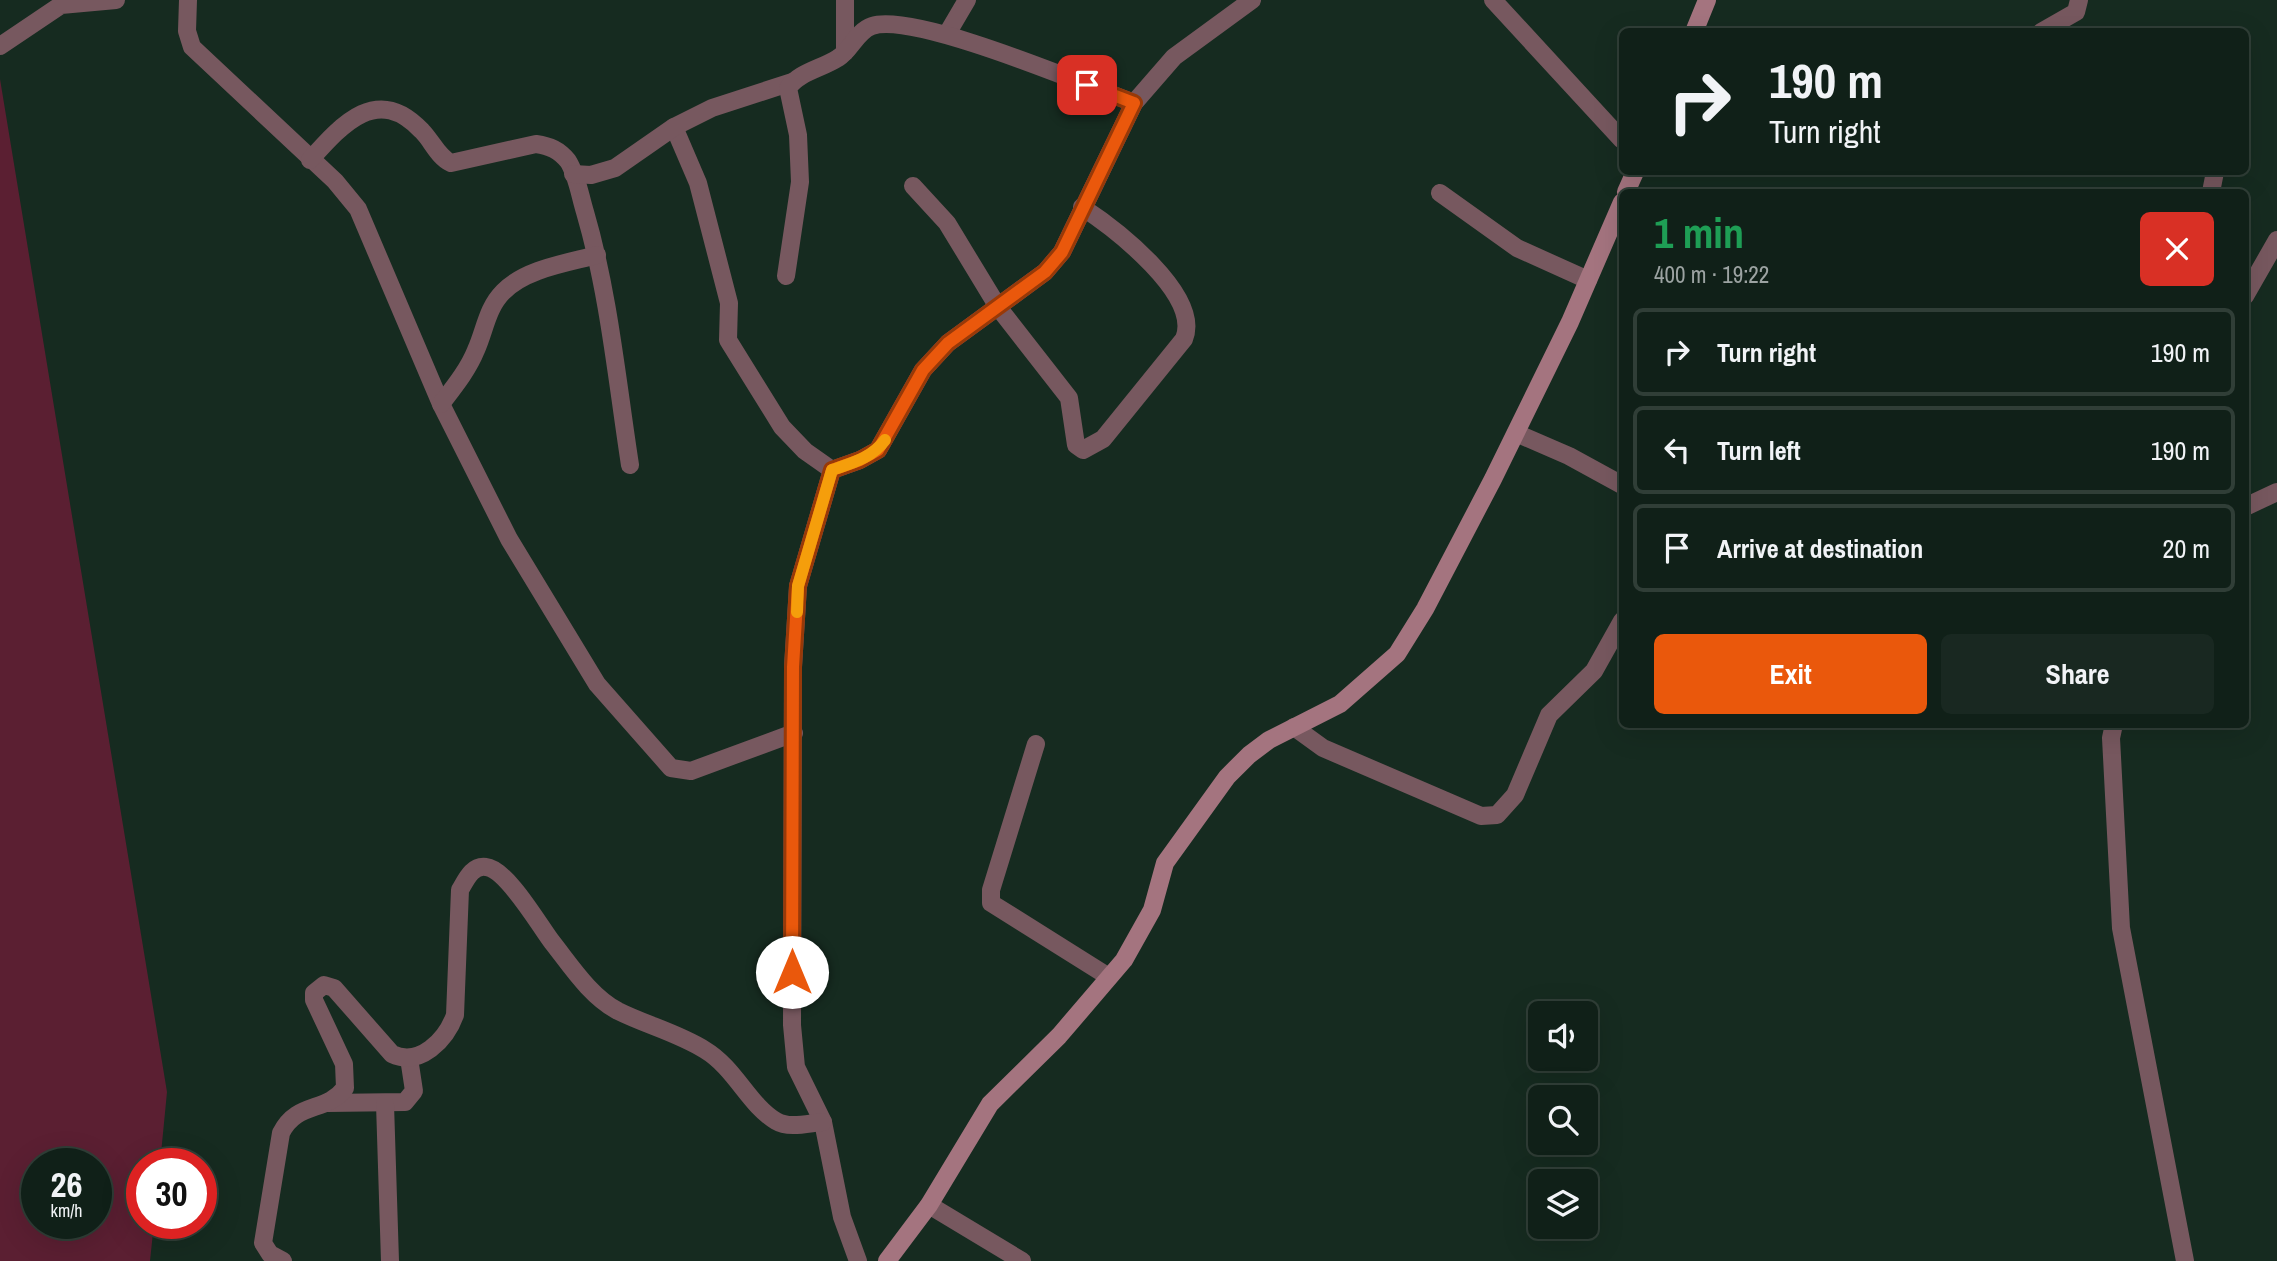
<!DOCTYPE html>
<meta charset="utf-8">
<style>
:root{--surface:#102018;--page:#192821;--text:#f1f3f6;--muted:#9ca3a2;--line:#303e37;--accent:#ea580c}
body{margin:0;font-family:"Archivo Narrow",sans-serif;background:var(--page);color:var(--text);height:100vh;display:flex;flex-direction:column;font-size:26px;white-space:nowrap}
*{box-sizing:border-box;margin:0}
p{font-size:23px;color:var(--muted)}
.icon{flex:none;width:38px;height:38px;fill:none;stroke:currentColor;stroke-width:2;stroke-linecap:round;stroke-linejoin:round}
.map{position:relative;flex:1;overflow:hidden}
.drawer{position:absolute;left:1619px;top:189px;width:630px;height:539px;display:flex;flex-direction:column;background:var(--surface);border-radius:10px;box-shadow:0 7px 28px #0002,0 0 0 2px var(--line)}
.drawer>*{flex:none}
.hud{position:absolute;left:1619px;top:28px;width:630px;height:147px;border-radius:10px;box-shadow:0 7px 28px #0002,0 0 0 2px var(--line);background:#102018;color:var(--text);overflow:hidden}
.tools{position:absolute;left:1528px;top:1001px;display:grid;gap:14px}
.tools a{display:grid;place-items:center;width:70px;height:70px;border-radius:10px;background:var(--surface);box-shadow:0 7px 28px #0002,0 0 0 2px var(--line);font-size:35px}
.speed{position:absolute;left:21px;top:1148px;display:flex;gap:14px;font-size:35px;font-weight:700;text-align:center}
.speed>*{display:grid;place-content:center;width:91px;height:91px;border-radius:50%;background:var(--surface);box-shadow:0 7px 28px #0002,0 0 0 2px var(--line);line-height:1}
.speed small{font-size:18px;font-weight:400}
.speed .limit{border:10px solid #d22;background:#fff;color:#111}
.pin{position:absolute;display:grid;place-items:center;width:60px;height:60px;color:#fff;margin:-30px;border-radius:14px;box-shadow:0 4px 10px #0006}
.me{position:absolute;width:77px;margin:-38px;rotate:0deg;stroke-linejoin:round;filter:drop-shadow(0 0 5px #0008)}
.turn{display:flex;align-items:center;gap:24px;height:147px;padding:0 35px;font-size:32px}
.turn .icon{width:91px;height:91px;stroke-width:2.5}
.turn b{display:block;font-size:49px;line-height:60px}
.round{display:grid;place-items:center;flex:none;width:74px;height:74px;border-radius:10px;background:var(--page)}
.overview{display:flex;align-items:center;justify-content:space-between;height:119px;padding:0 35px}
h1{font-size:42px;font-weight:700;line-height:52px;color:#1e9e55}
.primary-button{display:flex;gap:14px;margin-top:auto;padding:14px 35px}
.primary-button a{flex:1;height:80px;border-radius:10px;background:var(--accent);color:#fff;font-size:28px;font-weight:700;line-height:80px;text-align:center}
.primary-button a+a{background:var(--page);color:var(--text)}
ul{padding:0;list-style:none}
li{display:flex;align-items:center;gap:21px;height:88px;margin:0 14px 10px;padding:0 21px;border:4px solid var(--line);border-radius:10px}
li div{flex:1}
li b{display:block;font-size:26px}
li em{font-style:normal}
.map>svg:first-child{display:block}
.green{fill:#5b1f32;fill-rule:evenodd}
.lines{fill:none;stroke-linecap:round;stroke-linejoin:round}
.street{stroke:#77585f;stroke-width:18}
.secondary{stroke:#a4747f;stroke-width:18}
.route-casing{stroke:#983908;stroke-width:18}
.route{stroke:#ea580c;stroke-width:12}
.slow{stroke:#f59e0b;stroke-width:12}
</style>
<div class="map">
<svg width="2277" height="1261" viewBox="0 0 2277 1261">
<rect width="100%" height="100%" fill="#162b20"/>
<path class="green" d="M0 79 167 1092 160 1164H142V1223H154L150 1261H0ZM37 1164H96V1223H37Z"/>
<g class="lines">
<g class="street">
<polyline points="188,0 187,31 192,47 335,181 358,209 441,404 509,539 597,684 671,768 691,771 794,733"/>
<polyline points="845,0 845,52"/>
<polyline points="1493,0 1622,140"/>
<polyline points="2041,32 2076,12 2079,0"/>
<polyline points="947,34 967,0"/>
<polyline points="0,46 61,5 116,0"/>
<polyline points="674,127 698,183 729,303 728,340 782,427 805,451 832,470 860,460 878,450 923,370 948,343 1045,272 1062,252 1134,103 1174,57 1252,0"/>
<path d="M310 160C343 123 378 84 422 131 432 141 438 157 451 163L536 144C550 146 559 150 568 161 577 175 580 196 585 212 609 294 617 381 630 465"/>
<polyline points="573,174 591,175 615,168 674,127 712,108 792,82"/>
<path d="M913 186 947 223 998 307 1069 398 1076 445 1083 450 1103 439 1184 339C1202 295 1114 228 1082 207"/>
<polyline points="2211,192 2215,172"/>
<polyline points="1440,193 1517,248 1588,280"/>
<path d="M786 276 800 182 798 135 788 88C799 72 821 69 838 58 851 50 857 31 872 26 915 12 1085 85 1134 103"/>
<polyline points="2245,296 2277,240"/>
<path d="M441 404C454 387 468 370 476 350 485 330 487 308 503 292 525 269 567 263 597 255"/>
<polyline points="1516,433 1569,456 1622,485"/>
<polyline points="832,470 798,586 793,667 792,1025 796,1067 823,1122 842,1217 858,1261"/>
<polyline points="2245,507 2277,492"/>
<polyline points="2114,724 2111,738 2121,928 2185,1261"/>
<polyline points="1294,727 1323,748 1481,816 1497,815 1515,795 1549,715 1594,671 1622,621"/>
<polyline points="1036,744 991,890 991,903 1109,977"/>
<polyline points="327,1103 405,1102 414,1091 409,1058"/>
<polyline points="385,1104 390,1261"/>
<polyline points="929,1205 1022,1261"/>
<path d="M283 1261 270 1254 263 1243 281 1133C297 1101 326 1113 345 1088L344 1064 314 1000V993L324 985 334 988 392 1054C420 1067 446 1040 455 1015L460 890C466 880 472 865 486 867 507 869 539 925 552 942 571 966 590 996 618 1011 646 1025 678 1033 705 1050 735 1068 749 1105 776 1121 789 1129 809 1123 823 1122"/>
</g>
<g class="secondary">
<polyline points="1694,32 1707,0"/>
<polyline points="1626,192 1635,172"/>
<polyline points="887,1261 929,1205 990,1104 1059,1036 1124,960 1152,910 1165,863 1227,777 1249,755 1269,740 1340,704 1397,654 1425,609 1493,479 1570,322 1622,202"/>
</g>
</g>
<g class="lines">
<defs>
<polyline id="route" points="792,972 793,667 798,586 832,470 860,460 878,450 923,370 948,343 1045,272 1062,252 1134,103 1087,85"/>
</defs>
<use href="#route" class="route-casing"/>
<use href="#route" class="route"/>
<path class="slow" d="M797 612 798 586 832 470C852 463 872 458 885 440"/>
</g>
</svg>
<div class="tools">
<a><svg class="icon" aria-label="sound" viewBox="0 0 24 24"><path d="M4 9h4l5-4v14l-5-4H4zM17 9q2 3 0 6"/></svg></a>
<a><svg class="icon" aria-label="search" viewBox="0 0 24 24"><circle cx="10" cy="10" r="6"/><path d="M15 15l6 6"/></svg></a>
<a><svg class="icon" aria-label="layers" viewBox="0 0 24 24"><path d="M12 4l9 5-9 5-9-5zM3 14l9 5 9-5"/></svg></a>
</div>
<div class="speed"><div>26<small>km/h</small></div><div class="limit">30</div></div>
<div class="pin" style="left:1087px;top:85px;background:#d93025"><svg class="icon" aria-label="arrive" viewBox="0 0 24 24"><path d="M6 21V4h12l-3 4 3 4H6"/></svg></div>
<svg class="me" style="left:792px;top:972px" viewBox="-20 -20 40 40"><circle r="19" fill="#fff"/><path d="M0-13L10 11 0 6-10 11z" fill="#ea580c"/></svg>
<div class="hud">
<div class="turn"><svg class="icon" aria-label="right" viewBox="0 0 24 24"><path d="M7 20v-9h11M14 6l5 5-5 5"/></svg><div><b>190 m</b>Turn right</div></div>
</div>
<section class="drawer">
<div class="overview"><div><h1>1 min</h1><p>400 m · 19:22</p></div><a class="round" style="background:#d93025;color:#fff"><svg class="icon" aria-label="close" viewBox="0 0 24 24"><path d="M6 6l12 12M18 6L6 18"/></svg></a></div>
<ul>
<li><svg class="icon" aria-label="right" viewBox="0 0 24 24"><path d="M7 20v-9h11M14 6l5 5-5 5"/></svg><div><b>Turn right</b></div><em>190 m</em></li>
<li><svg class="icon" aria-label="left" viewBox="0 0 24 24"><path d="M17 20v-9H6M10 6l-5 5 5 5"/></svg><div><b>Turn left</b></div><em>190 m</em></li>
<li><svg class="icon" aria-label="arrive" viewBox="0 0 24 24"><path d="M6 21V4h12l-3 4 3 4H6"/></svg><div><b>Arrive at destination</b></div><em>20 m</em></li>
</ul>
<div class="primary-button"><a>Exit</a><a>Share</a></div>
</section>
</div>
